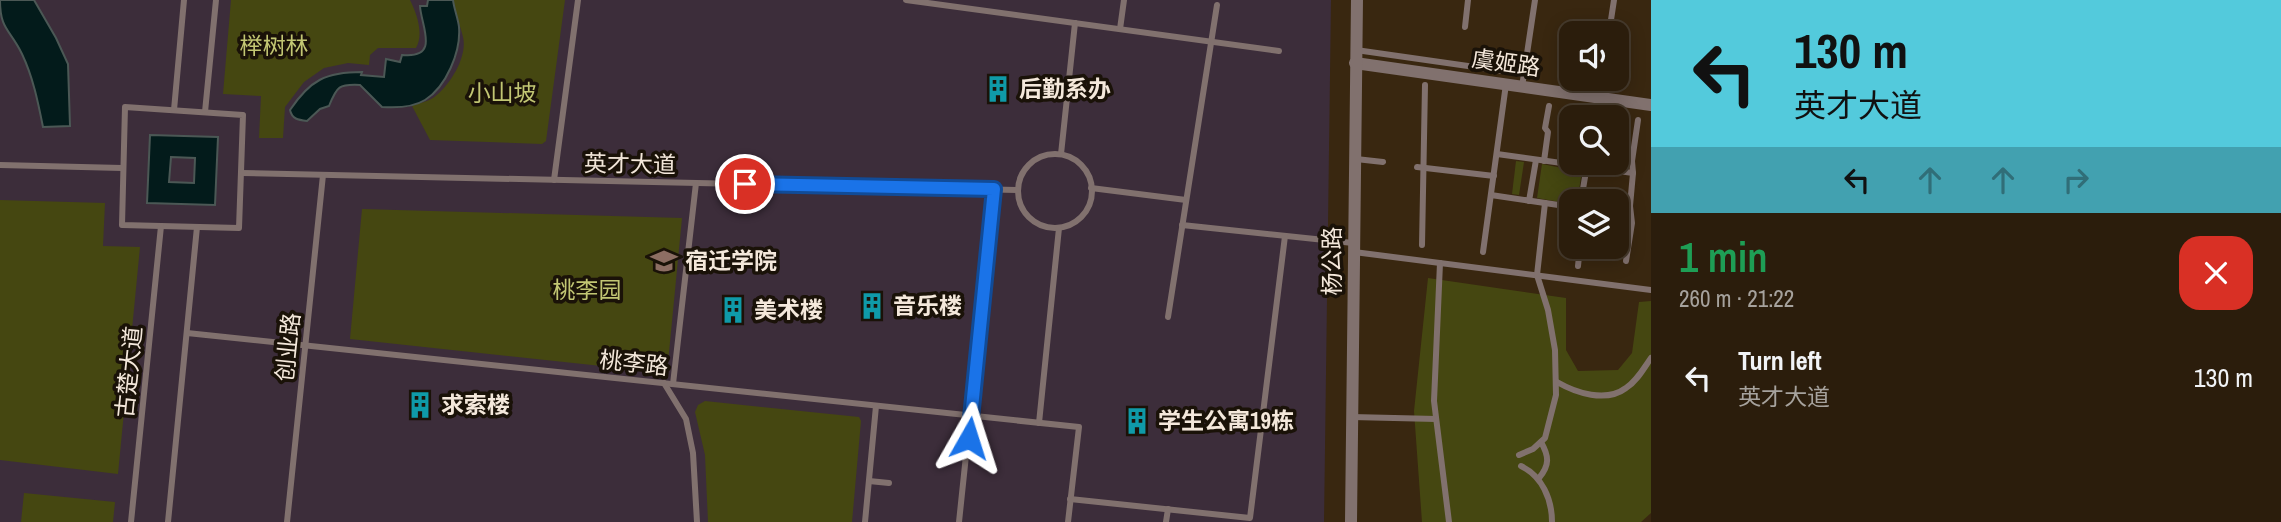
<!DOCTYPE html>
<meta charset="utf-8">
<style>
:root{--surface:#2b1d0c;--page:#372a1a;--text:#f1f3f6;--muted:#a6a29d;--line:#473b2d}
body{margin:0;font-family:"Archivo Narrow","Noto Sans SC",sans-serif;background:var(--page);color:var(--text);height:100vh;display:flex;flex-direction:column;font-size:26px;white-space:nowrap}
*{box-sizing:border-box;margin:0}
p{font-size:23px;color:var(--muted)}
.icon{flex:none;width:38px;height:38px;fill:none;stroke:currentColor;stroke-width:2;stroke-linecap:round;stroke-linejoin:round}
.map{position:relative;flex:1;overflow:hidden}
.side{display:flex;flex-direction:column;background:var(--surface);width:630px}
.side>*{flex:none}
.guide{background:#53cadc;color:#111;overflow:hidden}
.controls{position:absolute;left:1559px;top:21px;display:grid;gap:14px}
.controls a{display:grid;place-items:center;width:70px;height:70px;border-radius:14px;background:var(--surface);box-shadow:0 4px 18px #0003,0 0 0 2px var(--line);font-size:35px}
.pin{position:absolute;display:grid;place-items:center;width:60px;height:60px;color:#fff;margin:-30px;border:4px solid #fff;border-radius:50%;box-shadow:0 2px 7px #0007}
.me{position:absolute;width:77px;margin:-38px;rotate:6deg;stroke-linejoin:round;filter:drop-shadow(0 0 5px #0008)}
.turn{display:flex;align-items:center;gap:24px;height:147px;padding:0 28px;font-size:32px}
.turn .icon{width:91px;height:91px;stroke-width:2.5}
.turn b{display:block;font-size:49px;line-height:60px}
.lanes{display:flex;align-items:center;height:66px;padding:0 28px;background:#0003;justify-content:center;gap:35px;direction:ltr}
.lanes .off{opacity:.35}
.round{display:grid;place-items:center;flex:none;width:74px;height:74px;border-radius:21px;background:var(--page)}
.headline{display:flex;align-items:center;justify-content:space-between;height:119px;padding:0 28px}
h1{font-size:42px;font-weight:600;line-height:52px;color:#1e9e55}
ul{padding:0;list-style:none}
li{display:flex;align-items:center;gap:21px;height:91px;padding:0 28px}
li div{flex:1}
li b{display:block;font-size:26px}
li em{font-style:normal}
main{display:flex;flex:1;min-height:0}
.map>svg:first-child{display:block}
.education{fill:#3c2d3a}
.green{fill:#454711}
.water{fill:#031b1b;stroke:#4b5855;stroke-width:2;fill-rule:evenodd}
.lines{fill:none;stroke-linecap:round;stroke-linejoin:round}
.service{stroke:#81716e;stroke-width:6}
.minor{stroke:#81716e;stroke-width:12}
.route-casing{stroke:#114b97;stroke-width:18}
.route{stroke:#1a73e8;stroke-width:12}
.labels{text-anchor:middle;stroke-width:7;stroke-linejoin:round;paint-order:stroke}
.park-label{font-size:23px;fill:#c2c673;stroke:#1a1208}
.street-label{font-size:23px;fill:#f4e8db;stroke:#1a1208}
.poi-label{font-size:23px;font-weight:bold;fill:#f4e8db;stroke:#1a1208;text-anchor:start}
</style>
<main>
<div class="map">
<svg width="1651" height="522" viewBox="0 0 1651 522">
<rect width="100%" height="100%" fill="#392710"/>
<polygon class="education" points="0,0 1331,0 1324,522 0,522"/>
<g class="green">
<path d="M231 0H410C417 14 424 34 416 48H378L370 55 369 65 348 63 324 68 304 82 285 107 283 138H259L261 96 223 94Z"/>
<path d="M453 0H565L546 141 542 144 430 140 412 106C418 103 427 102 433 98 449 87 468 57 463 37 460 24 454 13 453 0Z"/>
<polygon points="1516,161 1524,162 1519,195 1512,194"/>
<polygon points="1542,164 1582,172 1577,201 1572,201 1571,204 1537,198"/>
<polygon points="0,200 105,203 103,246 140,247 118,474 0,460"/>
<polygon points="362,209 682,218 667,373 350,339"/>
<polygon points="1428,278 1566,298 1566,350 1578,371 1618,370 1632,353 1639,302 1651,301 1651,513 1641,522 1422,522 1414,411"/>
<polygon points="705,401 859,417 861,421 852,522 708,522 705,455 695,412 698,405"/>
<polygon points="24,493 115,502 113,522 21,522"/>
</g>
<g class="water">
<path d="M0 0H34L56 38 68 64 70 126 43 127C38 102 33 77 22 54 10 29 0 30 0 0Z"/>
<path d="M428 0H453C454 9 458 18 459 27 461 52 446 87 425 100 412 108 396 108 382 107L360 85C339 84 337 86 329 106L320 109 307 121C298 120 292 119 290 110 310 80 326 72 362 72L361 75 384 77 386 59 400 62 402 55C441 59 421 26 420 6H427Z"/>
<path d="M150 135 218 137 215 205 147 203ZM171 157 195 158 194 183 169 182Z"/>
</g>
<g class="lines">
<g class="service">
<polyline points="906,0 1279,51"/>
<polyline points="1465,27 1468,0"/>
<polyline points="1120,29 1124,0"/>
<polyline points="1609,33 1614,0"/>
<polyline points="1356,50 1524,74"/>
<polyline points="1522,87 1535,0"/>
<polygon points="125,107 243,115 239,228 122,225"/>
<polyline points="174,110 184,0"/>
<polyline points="205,112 216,0"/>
<polyline points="1589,117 1590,109"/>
<polyline points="1061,154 1075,23"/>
<polyline points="1497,154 1633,173"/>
<circle cx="1055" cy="191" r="37"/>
<polyline points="1356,159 1383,162"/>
<polyline points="1544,161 1548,132 1545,128 1549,106"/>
<polyline points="0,165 122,168"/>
<polyline points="1417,167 1494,176"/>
<polyline points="242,173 1017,190"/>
<polyline points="554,180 578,0"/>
<polyline points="1091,188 1186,200"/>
<polyline points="1491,195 1572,207"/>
<polyline points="1529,201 1536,160"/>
<polyline points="1581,201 1587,165"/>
<polyline points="1617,214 1631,216"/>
<polyline points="1182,225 1353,243"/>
<polyline points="1422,245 1425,85"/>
<polyline points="1354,252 1651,290"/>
<polyline points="1483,252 1506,84"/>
<polyline points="1626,261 1632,223 1630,206 1633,173 1632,161 1638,120"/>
<polyline points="1440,263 1434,401 1449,522"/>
<polyline points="1578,266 1580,247"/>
<polyline points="1168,317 1217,5"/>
<polyline points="187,333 1079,427 1068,522"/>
<path d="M1557 382C1576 393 1606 403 1626 388 1637 381 1644 368 1651 358"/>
<polyline points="664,383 686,419 693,453 697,522"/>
<polyline points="673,384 696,183"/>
<polyline points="1352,417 1436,419"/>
<polyline points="1039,423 1059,228"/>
<polyline points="1519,455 1533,449 1545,438 1556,395 1555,350 1548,310 1537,275 1545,203"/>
<path d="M1521 466C1542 476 1552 499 1552 522"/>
<path d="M1539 478C1550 465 1549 456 1541 442"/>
<polyline points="869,481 889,483"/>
<polyline points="1070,499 1250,518 1285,236"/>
<polyline points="131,522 161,226"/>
<polyline points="168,522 197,227"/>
<polyline points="287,522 323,175"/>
<polyline points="865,522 876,406"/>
<polyline points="959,522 994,189"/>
<polyline points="1166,522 1168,509"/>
</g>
<g class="minor">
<polyline points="1355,63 1651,105"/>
<polyline points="1351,522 1357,0"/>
</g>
</g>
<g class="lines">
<defs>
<polyline id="route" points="745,184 994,189 969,438"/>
</defs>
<use href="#route" class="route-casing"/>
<use href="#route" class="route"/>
</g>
<defs>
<symbol id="building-bare" viewBox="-9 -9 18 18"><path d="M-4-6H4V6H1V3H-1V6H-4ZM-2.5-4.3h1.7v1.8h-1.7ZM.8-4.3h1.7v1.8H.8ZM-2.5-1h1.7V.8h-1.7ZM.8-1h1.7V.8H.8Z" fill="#0f9aa8" stroke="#1a1208" stroke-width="2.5" paint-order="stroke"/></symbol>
<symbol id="university-bare" viewBox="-9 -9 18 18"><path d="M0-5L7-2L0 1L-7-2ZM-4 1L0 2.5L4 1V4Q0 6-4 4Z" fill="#8d6e63" stroke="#1a1208" stroke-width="2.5" paint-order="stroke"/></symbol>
</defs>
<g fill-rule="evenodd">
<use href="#building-bare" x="979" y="70" width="38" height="38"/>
<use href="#university-bare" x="645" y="242" width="38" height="38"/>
<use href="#building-bare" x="853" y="287" width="38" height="38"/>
<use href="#building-bare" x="714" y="291" width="38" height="38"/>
<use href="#building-bare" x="401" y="386" width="38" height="38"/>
<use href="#building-bare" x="1118" y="402" width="38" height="38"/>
</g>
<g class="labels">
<g class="park-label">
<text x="274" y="54">榉树林</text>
<text x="502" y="101">小山坡</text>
<text x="587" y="298">桃李园</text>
</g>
<g class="street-label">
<text transform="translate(1506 63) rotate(8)" y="8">虞姬路</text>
<text transform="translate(630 164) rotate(1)" y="8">英才大道</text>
<text transform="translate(1332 261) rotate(-90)" y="8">杨公路</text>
<text transform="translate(288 347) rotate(-84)" y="8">创业路</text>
<text transform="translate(634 363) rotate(6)" y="8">桃李路</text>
<text transform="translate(129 372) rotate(-84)" y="8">古楚大道</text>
</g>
<g class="poi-label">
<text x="1019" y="97">后勤系办</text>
<text x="685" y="269">宿迁学院</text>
<text x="893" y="314">音乐楼</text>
<text x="754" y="318">美术楼</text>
<text x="441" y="413">求索楼</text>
<text x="1158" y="429">学生公寓19栋</text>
</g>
</g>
</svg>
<div class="controls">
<a><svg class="icon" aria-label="sound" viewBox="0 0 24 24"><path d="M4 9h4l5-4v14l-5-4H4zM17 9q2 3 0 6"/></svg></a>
<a><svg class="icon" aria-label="search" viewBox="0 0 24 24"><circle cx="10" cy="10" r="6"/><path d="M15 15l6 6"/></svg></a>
<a><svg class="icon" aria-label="layers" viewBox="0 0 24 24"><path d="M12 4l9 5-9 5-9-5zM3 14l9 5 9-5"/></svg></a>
</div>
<div class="pin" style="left:745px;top:184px;background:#d93025"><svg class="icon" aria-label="arrive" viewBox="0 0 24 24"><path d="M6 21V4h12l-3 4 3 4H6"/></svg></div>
<svg class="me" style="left:969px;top:438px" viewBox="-20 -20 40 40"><path d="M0-17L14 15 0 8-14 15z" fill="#1a73e8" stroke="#fff" stroke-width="4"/></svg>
</div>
<section class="side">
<div class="guide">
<div class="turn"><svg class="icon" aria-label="left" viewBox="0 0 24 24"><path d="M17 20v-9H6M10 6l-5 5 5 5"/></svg><div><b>130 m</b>英才大道</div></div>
<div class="lanes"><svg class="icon" aria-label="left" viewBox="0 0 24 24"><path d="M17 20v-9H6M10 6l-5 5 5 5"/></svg><svg class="icon off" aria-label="ahead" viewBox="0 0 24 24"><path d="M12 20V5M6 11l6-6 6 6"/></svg><svg class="icon off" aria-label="ahead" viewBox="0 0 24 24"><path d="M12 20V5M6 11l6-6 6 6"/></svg><svg class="icon off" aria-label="right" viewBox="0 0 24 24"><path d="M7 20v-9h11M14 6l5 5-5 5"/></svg></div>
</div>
<div class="headline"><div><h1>1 min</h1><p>260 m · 21:22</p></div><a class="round" style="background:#d93025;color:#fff"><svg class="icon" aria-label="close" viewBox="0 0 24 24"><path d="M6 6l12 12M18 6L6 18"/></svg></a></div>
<ul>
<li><svg class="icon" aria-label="left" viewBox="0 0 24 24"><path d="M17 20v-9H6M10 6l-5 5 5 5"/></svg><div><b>Turn left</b><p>英才大道</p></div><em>130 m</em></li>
</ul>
</section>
</main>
